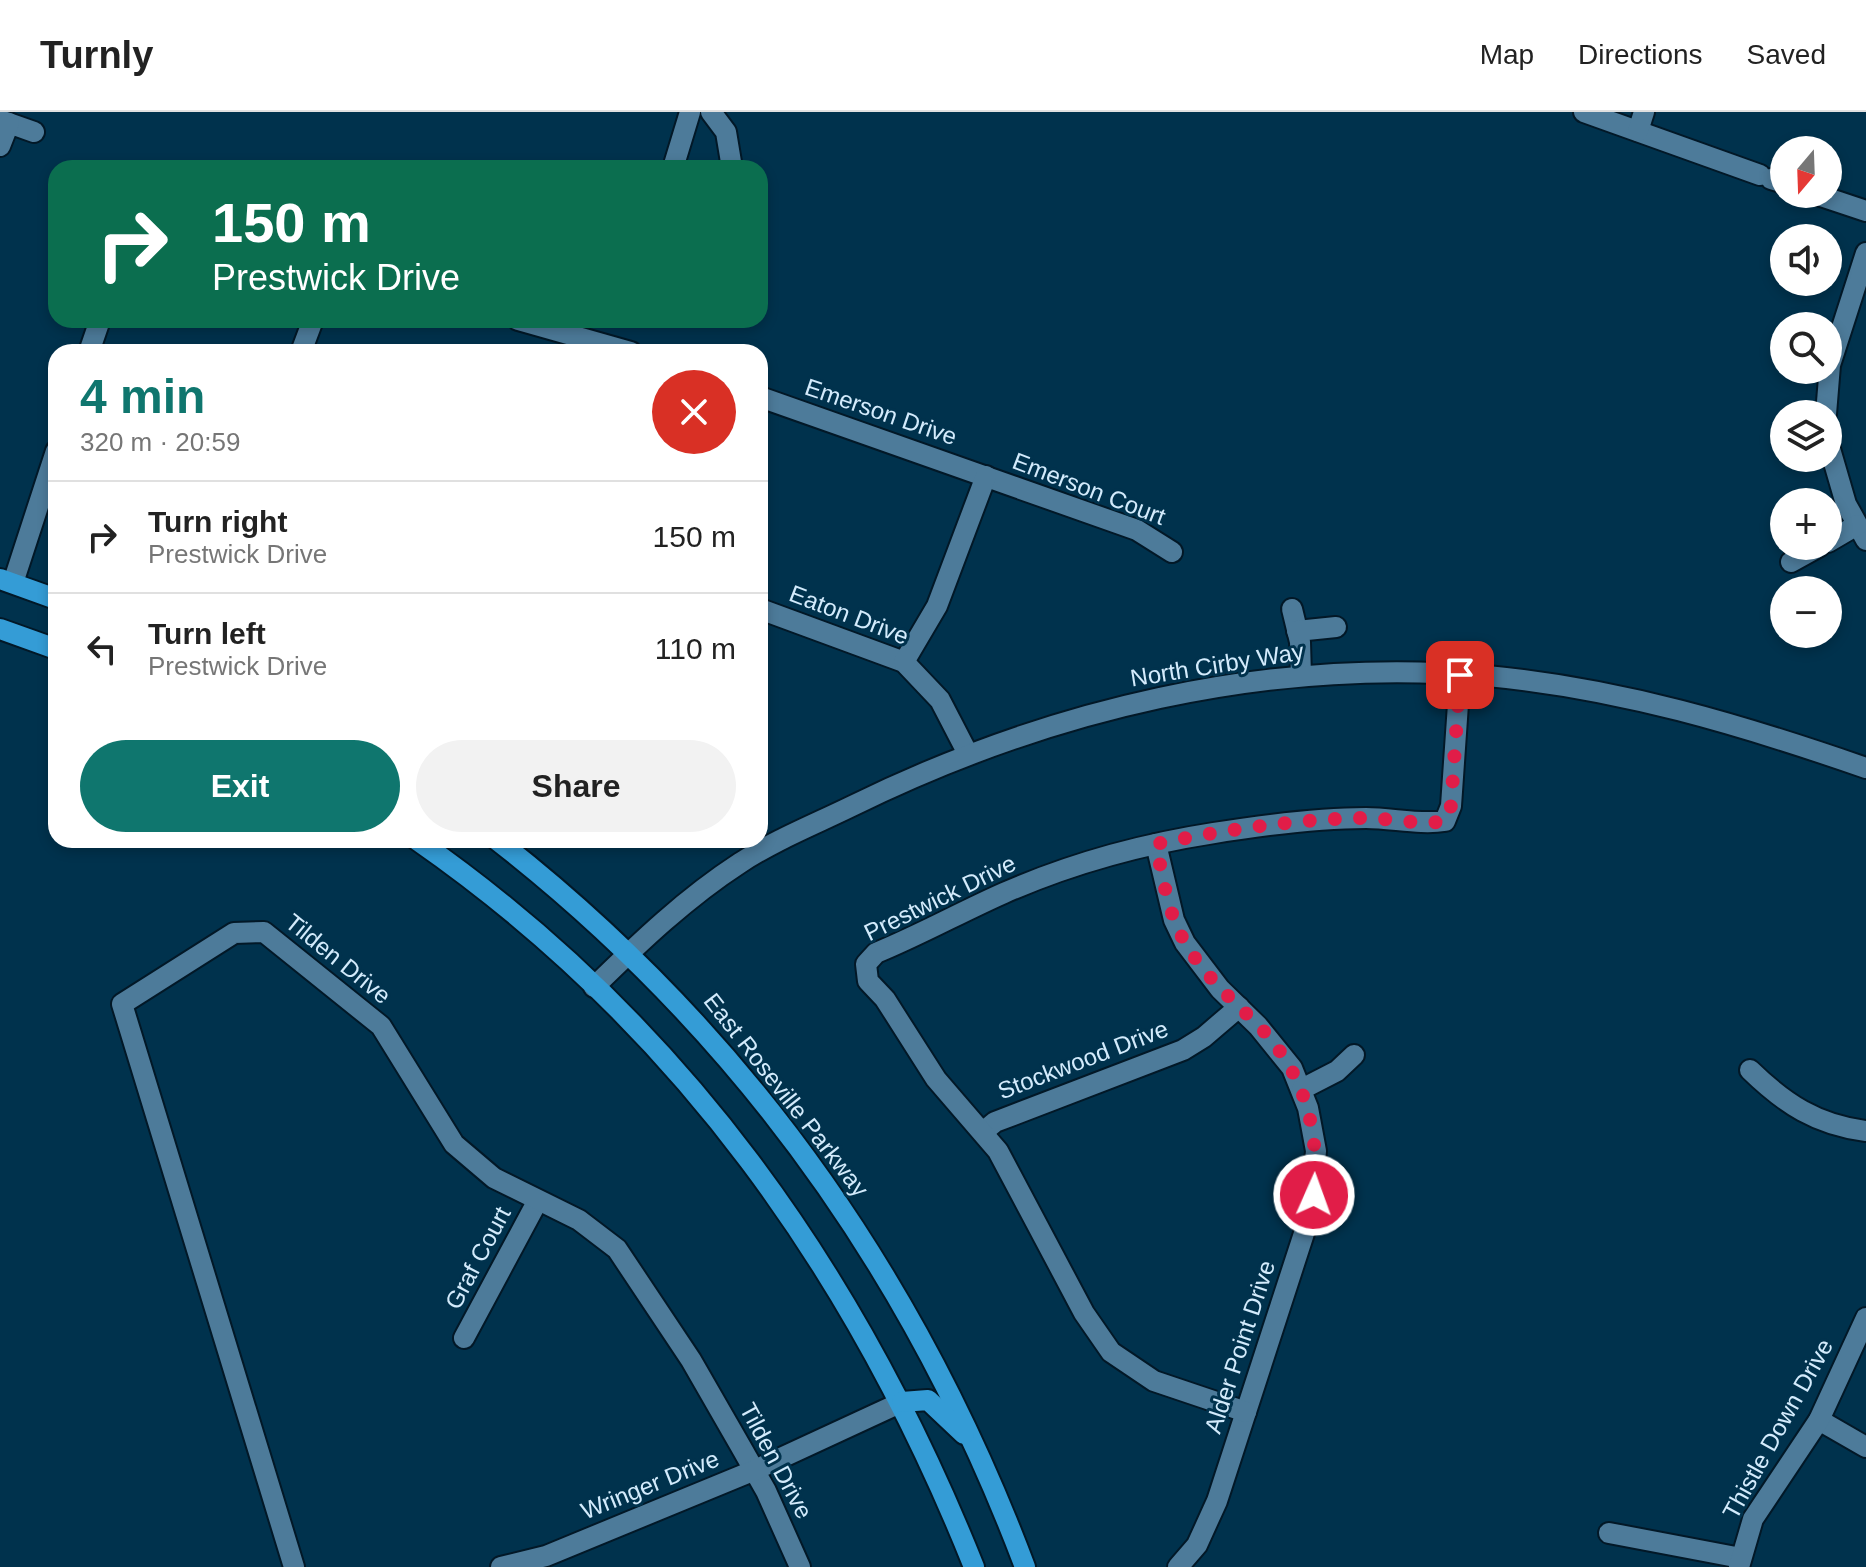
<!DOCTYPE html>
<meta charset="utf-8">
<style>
:root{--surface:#fff;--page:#f2f2f2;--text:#222;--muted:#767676;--line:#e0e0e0;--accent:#0f766e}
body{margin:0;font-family:Helvetica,sans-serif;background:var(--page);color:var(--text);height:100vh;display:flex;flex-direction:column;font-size:30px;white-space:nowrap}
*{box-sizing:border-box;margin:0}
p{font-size:26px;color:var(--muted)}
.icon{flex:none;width:44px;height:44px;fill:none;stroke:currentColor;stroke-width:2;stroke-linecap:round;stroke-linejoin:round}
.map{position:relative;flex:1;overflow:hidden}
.sheet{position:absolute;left:48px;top:232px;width:720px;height:504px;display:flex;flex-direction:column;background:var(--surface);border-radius:24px;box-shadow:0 4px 12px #0003}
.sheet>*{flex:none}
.banner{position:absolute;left:48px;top:48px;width:720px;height:168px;border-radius:24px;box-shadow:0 4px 12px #0003;background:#0b6e4f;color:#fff;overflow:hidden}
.needle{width:52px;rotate:199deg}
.buttons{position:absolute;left:1770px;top:24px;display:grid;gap:16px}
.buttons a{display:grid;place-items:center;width:72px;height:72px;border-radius:50%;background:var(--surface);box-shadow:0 4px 12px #0003;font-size:40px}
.pin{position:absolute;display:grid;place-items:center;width:68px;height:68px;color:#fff;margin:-34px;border-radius:16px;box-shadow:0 4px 12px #0006}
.me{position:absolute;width:88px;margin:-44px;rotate:2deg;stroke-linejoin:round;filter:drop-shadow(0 0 6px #0008)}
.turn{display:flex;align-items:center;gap:28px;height:168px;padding:0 32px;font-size:36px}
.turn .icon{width:104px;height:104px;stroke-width:2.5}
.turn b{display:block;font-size:56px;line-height:68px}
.round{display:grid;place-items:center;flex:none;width:84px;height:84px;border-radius:42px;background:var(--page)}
.overview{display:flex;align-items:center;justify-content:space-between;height:136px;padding:0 32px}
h1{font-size:48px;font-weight:600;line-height:60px;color:var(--accent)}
.cta{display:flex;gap:16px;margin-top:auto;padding:16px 32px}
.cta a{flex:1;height:92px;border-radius:48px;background:var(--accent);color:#fff;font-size:32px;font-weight:600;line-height:92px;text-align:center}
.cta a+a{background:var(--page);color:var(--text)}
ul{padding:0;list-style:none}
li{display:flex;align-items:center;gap:24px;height:112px;padding:0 32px;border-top:2px solid var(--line)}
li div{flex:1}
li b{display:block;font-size:30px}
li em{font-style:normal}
header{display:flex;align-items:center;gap:48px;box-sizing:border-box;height:112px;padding:0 40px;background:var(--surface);border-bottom:2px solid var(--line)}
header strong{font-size:38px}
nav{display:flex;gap:44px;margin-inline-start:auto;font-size:28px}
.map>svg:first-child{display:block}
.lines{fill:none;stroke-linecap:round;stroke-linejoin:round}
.minor-casing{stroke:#021827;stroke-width:24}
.major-casing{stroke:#021827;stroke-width:24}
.minor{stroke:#4d7b9a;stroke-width:20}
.major{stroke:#349cd6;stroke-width:20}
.route{stroke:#e11d48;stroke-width:14;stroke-dasharray:0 25.2}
.labels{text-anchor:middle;stroke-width:6;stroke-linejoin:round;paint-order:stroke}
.street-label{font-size:24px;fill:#d3ebfc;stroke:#00324d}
</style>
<header>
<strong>Turnly</strong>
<nav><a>Map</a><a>Directions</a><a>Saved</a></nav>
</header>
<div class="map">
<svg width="1866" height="1455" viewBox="0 0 1866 1455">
<rect width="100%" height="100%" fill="#00324d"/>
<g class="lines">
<defs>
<g id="minor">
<polyline points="711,0 726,20 732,56"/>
<polyline points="1584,0 1760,63"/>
<polyline points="0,8 34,20"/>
<polyline points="1638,19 1644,0"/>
<polyline points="0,34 9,11"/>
<polyline points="673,56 690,0"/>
<polyline points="1771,67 1784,71"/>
<polyline points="1815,82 1866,99"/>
<polyline points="518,208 631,240"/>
<polyline points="89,240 100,208"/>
<polyline points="301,240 313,208"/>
<polyline points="760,285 1137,418 1172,440"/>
<polyline points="1826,302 1830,253 1866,141"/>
<polyline points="1828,330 1846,392 1866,428"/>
<polyline points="1828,430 1857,413"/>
<polyline points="1791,450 1820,434"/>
<polyline points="13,471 56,339"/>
<polyline points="760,497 904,550 940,588 968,642"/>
<polyline points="1292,497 1300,530 1301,564"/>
<polyline points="1297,519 1336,515"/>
<polyline points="904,550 937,494 986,364"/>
<polyline points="1156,732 1174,808 1185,831 1220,877 1258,914 1292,956 1308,996 1316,1039 1309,1106 1217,1389 1197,1433 1178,1455"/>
<path d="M594 875C640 830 686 786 740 751 775 728 813 713 850 695 1047 598 1266 545 1487 564 1619 576 1742 613 1866 656"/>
<path d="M1750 958C1785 992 1817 1013 1866 1019"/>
<polyline points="1302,977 1337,959 1354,943"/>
<polyline points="983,1020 995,1010 1183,938 1204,925 1239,895"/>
<polyline points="464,1226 537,1090"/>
<path d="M1246 1300 1154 1269 1111 1240 1084 1201 998 1039 936 967 885 887 868 869 866 852 876 841C920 823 961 800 1004 781 1070 752 1143 732 1214 721 1264 713 1316 706 1366 706 1392 706 1420 713 1445 709L1451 694 1460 563"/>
<polyline points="1819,1308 1866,1335"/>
<polyline points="1609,1421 1741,1446"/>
<polyline points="294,1455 122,892 234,821 264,820 381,914 454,1032 494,1066 579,1108 617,1137 691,1248 741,1335 766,1379 800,1455"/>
<polyline points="501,1455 546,1444 755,1358 902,1290"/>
<polyline points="1739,1455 1753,1407 1819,1308 1866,1206"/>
</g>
<g id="major">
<polyline points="0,467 56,487"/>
<polyline points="0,517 56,537"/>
<path d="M417 728C680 911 856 1160 974 1455"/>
<path d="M497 728C743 920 915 1163 1025 1455"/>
<polyline points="902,1290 928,1288 964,1322"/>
</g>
</defs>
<use href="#minor" class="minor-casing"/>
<use href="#major" class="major-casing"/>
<use href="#minor" class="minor"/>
<use href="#major" class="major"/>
</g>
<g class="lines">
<path class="route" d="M1314 1083C1320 1019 1305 962 1259 914 1233 888 1205 865 1186 832 1168 803 1163 766 1156 732 1223 718 1291 708 1359 706 1387 705 1418 714 1445 709L1451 694 1460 563"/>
</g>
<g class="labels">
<g class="street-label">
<text transform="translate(881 300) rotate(19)" y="8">Emerson Drive</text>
<text transform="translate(1089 377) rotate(21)" y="8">Emerson Court</text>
<text transform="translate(849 503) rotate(21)" y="8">Eaton Drive</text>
<text transform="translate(1217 553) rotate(-9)" y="8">North Cirby Way</text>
<text transform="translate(940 786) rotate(-26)" y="8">Prestwick Drive</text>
<text transform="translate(338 847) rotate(39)" y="8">Tilden Drive</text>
<text transform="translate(1083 948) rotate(-21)" y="8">Stockwood Drive</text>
<text transform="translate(786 983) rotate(52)" y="8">East Roseville Parkway</text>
<text transform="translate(478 1146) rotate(-62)" y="8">Graf Court</text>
<text transform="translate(1240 1235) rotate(-72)" y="8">Alder Point Drive</text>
<text transform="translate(1778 1317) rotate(-61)" y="8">Thistle Down Drive</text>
<text transform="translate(776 1349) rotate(62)" y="8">Tilden Drive</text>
<text transform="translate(650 1373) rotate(-22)" y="8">Wringer Drive</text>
</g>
</g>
</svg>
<div class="buttons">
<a><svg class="needle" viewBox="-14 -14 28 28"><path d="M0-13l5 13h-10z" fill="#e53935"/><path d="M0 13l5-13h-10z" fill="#767676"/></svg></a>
<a><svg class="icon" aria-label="sound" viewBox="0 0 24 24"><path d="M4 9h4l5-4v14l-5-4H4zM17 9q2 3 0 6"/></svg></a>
<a><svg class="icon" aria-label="search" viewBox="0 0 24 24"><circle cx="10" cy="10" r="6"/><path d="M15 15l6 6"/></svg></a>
<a><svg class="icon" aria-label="layers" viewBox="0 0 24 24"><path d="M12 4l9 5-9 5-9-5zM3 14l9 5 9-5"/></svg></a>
<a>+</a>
<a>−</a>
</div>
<div class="pin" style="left:1460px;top:563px;background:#d93025"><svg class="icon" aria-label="arrive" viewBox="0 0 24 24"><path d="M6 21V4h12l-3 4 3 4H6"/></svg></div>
<svg class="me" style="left:1314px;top:1083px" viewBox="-20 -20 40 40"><circle r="17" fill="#e11d48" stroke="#fff" stroke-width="3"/><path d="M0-11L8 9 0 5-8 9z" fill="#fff"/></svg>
<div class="banner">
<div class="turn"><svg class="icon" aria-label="right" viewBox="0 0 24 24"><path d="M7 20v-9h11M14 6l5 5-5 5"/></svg><div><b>150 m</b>Prestwick Drive</div></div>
</div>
<section class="sheet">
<div class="overview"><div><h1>4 min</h1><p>320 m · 20:59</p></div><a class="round" style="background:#d93025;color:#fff"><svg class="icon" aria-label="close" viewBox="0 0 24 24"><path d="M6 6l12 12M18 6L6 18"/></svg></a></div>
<ul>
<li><svg class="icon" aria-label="right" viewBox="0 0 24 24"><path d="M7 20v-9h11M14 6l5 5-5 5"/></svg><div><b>Turn right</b><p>Prestwick Drive</p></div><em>150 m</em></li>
<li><svg class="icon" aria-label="left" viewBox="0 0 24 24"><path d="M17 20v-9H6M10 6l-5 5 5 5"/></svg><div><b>Turn left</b><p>Prestwick Drive</p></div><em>110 m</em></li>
</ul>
<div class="cta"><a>Exit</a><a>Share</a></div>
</section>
</div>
